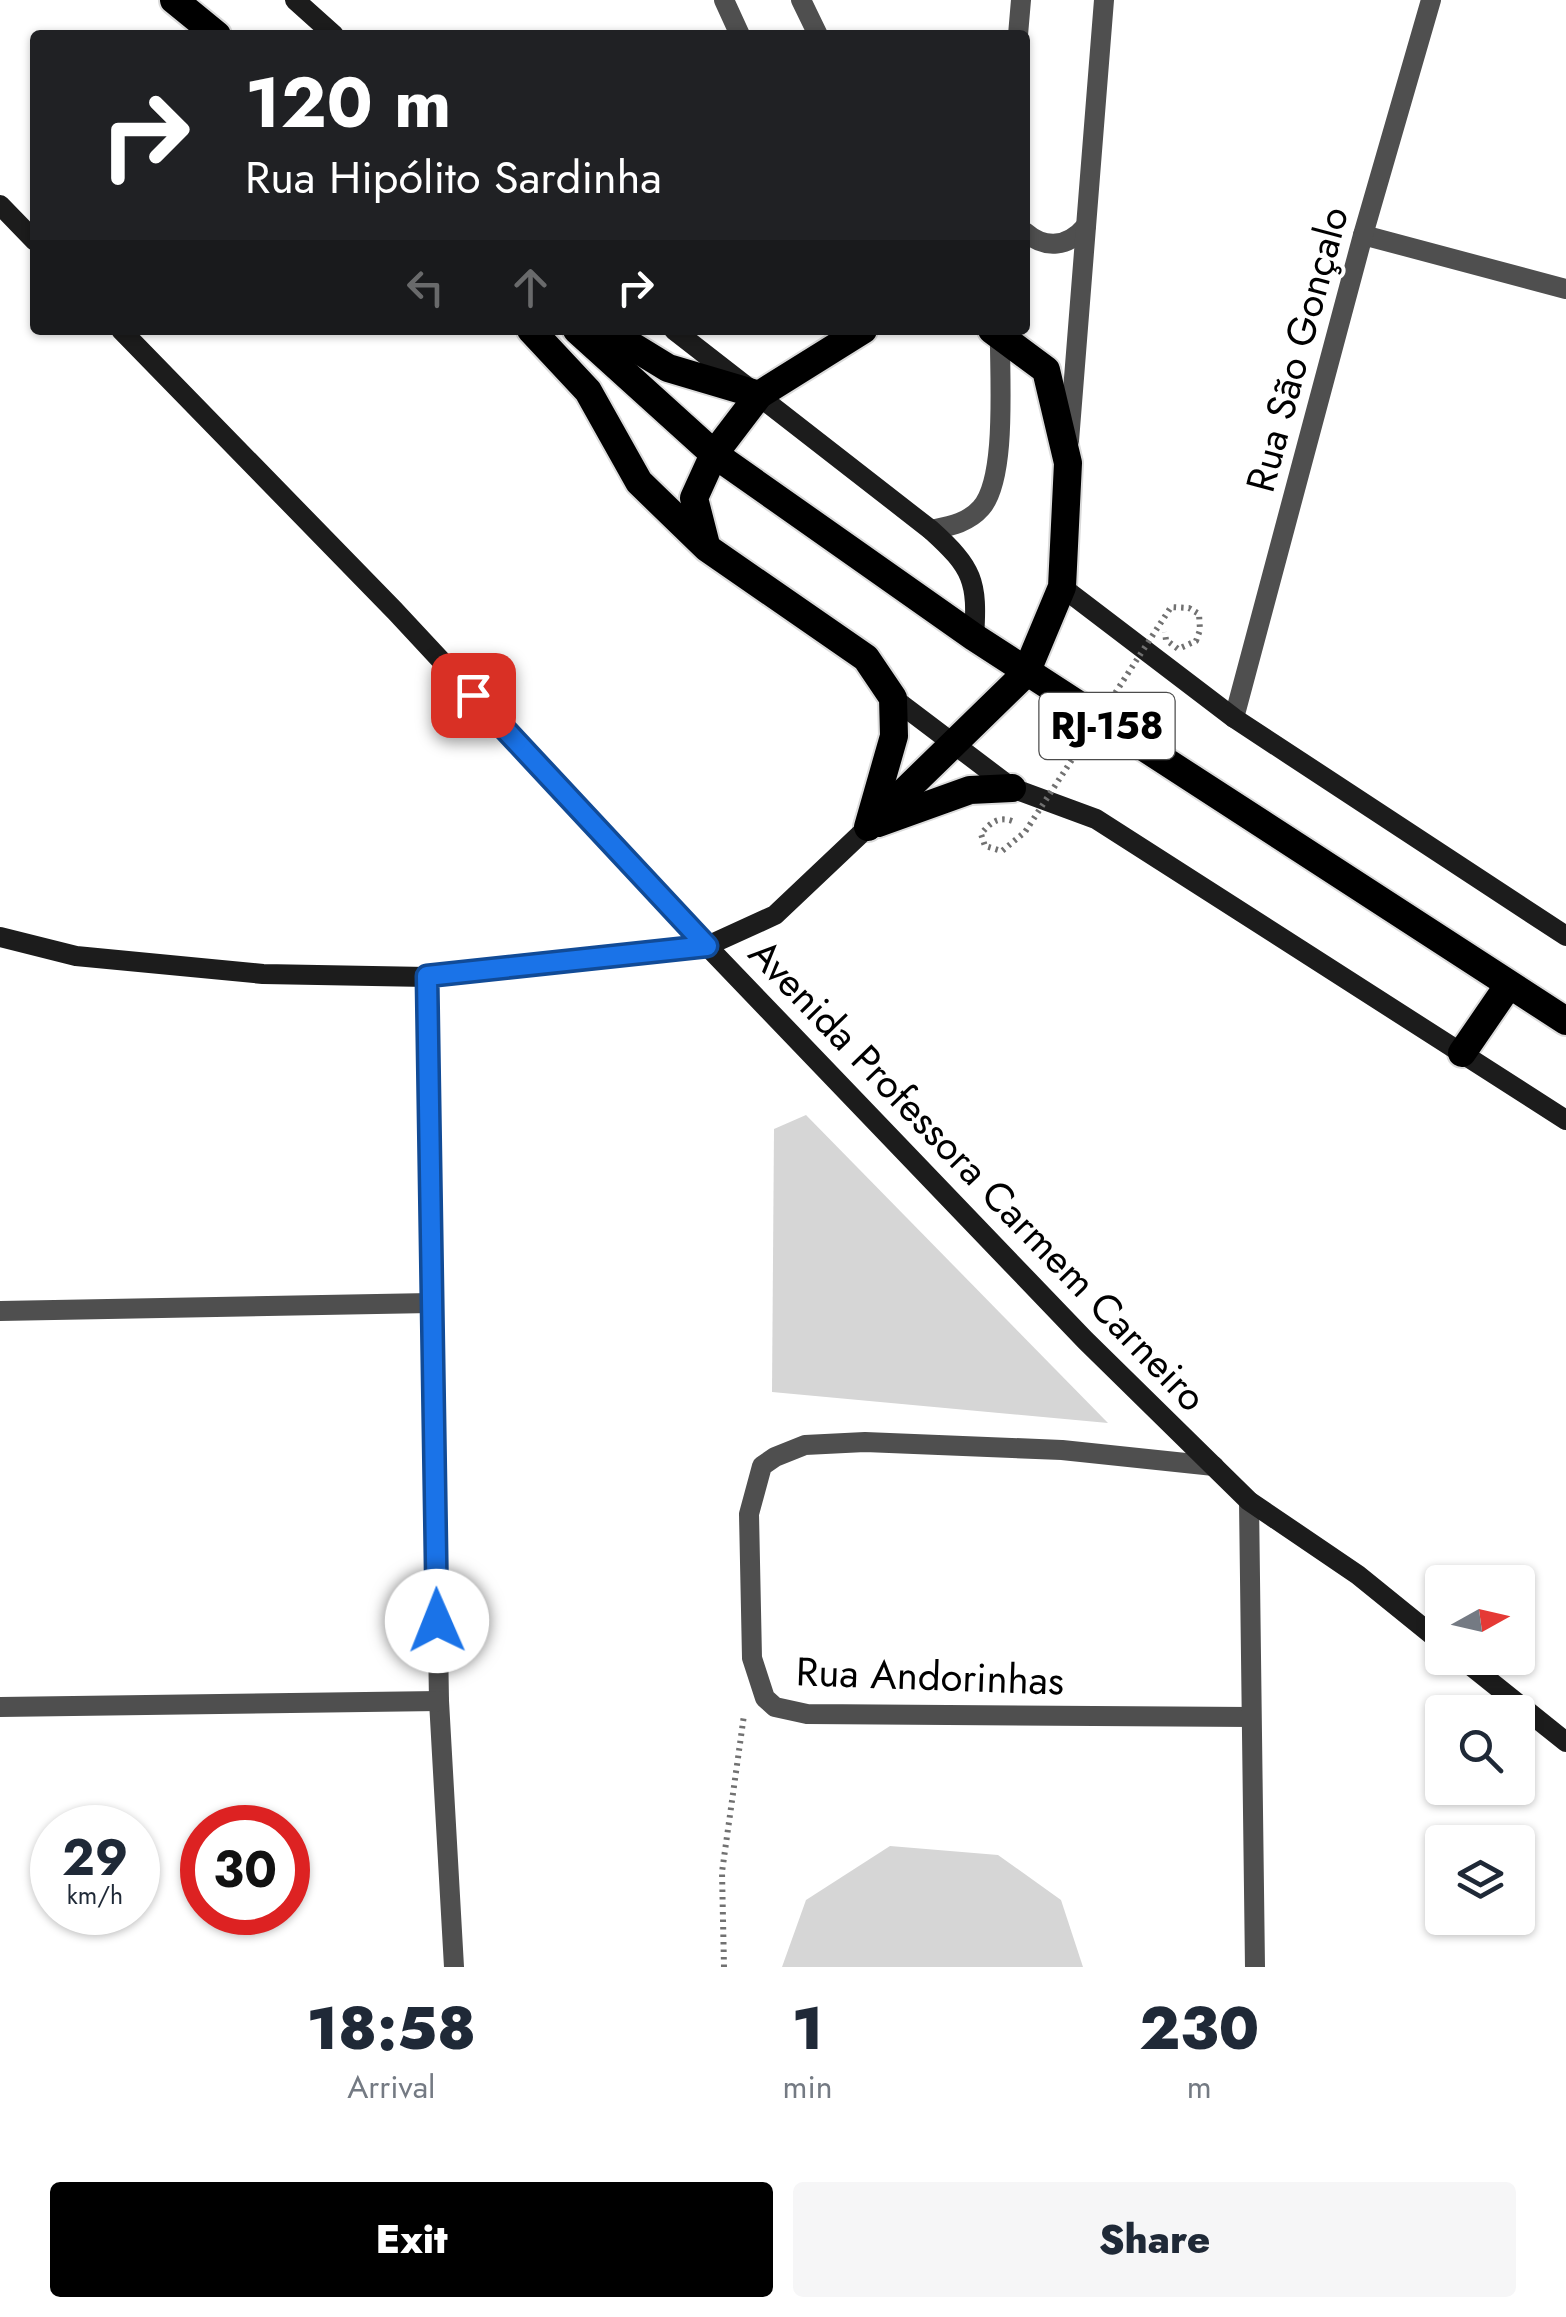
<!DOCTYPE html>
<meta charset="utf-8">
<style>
:root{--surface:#fff;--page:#f6f6f7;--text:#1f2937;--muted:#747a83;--accent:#000}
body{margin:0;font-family:Jost,sans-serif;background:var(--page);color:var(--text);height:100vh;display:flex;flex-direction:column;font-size:38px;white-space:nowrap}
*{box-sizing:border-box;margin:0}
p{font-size:32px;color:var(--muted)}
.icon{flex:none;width:55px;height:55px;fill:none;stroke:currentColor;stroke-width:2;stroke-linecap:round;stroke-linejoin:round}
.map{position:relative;height:1967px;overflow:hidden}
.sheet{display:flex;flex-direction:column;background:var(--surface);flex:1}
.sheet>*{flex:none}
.top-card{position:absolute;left:30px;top:30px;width:1000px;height:305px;border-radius:10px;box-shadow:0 2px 8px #0004;background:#202124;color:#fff;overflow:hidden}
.needle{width:65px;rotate:82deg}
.fabs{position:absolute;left:1425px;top:1565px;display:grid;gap:20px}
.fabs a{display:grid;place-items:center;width:110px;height:110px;border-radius:10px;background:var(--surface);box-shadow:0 2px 8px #0004;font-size:50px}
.speed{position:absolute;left:30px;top:1805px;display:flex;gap:20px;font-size:50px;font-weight:700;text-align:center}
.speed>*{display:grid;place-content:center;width:130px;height:130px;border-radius:50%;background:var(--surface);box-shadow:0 2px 8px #0004;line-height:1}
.speed small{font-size:25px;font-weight:400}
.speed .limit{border:15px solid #d22;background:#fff;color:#111}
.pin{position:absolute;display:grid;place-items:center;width:85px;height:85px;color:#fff;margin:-42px;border-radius:20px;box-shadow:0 5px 15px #0006}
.me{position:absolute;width:110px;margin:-55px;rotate:359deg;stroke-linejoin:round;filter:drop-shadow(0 0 8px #0008)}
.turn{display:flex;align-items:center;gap:35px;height:210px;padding:0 50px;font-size:45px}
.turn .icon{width:130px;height:130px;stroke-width:2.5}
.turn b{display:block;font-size:70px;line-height:85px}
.lanes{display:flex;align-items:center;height:95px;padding:0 50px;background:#0003;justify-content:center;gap:50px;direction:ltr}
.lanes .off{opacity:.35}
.eta{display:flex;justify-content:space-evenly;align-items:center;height:170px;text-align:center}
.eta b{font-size:60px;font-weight:800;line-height:70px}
.primary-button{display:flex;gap:20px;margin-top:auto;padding:20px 50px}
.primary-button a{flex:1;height:115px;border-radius:10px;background:var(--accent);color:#fff;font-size:40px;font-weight:800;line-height:115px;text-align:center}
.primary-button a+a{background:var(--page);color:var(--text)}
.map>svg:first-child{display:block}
.green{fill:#d6d6d6}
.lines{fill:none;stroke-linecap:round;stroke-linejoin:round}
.trunk-casing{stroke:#dbdbdb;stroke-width:32}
.path{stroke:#717171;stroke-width:6;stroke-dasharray:2.5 5;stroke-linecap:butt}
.minor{stroke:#4f4f4f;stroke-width:20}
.tertiary{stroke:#4f4f4f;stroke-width:20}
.secondary{stroke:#1c1c1c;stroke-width:20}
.trunk{stroke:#000;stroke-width:28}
.path-bridge{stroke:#717171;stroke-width:6;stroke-dasharray:2.5 5;stroke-linecap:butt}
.route-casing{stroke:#114b97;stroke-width:25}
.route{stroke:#1a73e8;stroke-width:18}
.labels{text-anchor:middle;stroke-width:8;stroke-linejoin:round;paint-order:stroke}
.shield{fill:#fff;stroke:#4c4c4c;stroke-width:2.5}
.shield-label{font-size:38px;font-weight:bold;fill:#000}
.street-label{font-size:40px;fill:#000;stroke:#fff}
</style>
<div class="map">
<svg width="1566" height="1967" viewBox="0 0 1566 1967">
<rect width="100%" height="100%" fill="#fff"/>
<g class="green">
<polygon points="806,1115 1108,1423 772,1392 774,1129"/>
<polygon points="890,1846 998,1855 1061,1900 1083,1967 782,1967 806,1900"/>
</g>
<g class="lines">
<defs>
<g id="trunk">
<polyline points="174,0 217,35"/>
<polyline points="531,330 588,391 639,482 707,548 866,658 893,698 894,736 868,827"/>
<polyline points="577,330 714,454 974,637 1566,1021"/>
<polyline points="606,330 668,368 759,395"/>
<polyline points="706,545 694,498 714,454 759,395 863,330"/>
<polyline points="878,823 970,790 1012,788"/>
<polyline points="869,826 1026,673 1062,587 1068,463 1046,370 992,330"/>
<polyline points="1462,1053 1508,986"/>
</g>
</defs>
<use href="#trunk" class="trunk-casing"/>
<polyline class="path" points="724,1967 722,1872 744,1715"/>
<g class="minor">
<polyline points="1363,235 1566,289"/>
<polyline points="1234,718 1363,235 1431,0"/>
<polyline points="427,977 439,1701 454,1967"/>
<polyline points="0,1311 431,1303"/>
<polyline points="1214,1466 1062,1450 865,1442 805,1445 775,1457 762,1466 749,1514 752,1658 765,1698 775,1707 807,1714 1251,1717"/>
<polyline points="1249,1501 1255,1967"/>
<polyline points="0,1707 439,1701"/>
</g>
<g class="tertiary">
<polyline points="724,0 740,35"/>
<polyline points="801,0 818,35"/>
<polyline points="1018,35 1021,0"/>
<path d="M1025 232C1046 250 1068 247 1086 226"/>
<polyline points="1069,441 1104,0"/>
<path d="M931 530C950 526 968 523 981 508 1008 478 999 372 1000 330"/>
</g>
<g class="secondary">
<polyline points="295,0 334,35"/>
<polyline points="0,205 35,241"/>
<polyline points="121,330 395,611 707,946 1085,1340 1249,1501 1358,1575 1442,1643"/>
<path d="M674 330 931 530C973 568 978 581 974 637"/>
<polyline points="1062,587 1234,718 1566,936"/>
<polyline points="893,698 1012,788 1096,819 1566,1120"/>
<polyline points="0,937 76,956 263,974 427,977 707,946 775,915 868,827"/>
<polyline points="1461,1658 1566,1742"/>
</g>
<use href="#trunk" class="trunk"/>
<path class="path-bridge" d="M1012 821C998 816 990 823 981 834L985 846 1002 851 1025 832 1171 607 1189 608 1199 614 1200 630 1196 641 1178 649 1166 640 1165 632"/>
</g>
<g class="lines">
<defs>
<polyline id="route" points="437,1621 427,976 707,946 473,695"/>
</defs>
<use href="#route" class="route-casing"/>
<use href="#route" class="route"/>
</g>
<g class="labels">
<rect class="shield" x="1039.5" y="693" width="135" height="66" rx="8"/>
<g class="shield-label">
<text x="1107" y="739">RJ-158</text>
</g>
<g class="street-label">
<text transform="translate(1297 349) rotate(-75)" y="14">Rua São Gonçalo</text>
<text transform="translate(978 1175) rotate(46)" y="14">Avenida Professora Carmem Carneiro</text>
<text transform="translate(930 1676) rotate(2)" y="14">Rua Andorinhas</text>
</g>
</g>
</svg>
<div class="fabs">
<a><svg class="needle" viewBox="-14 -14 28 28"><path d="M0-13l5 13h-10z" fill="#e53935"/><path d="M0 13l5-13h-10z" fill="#747a83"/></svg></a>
<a><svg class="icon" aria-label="search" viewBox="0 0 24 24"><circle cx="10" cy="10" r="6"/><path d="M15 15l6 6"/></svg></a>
<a><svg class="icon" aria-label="layers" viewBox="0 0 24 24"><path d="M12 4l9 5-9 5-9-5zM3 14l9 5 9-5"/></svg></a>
</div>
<div class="speed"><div>29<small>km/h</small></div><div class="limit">30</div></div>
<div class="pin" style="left:473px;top:695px;background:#d93025"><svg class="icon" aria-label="arrive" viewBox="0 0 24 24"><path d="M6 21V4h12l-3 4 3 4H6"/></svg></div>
<svg class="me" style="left:437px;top:1621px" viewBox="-20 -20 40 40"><circle r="19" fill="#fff"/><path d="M0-13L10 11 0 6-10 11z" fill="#1a73e8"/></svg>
<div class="top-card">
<div class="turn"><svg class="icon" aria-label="right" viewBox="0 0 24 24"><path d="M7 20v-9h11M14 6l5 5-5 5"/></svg><div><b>120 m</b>Rua Hipólito Sardinha</div></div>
<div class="lanes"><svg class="icon off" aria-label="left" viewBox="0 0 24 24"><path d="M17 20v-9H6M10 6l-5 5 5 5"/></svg><svg class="icon off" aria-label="ahead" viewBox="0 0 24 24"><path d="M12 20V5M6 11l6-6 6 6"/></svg><svg class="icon" aria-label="right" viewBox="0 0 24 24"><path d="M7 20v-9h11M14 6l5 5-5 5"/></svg></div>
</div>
</div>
<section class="sheet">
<div class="eta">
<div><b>18:58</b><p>Arrival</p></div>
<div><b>1</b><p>min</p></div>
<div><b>230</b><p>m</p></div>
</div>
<div class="primary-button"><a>Exit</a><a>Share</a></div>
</section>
